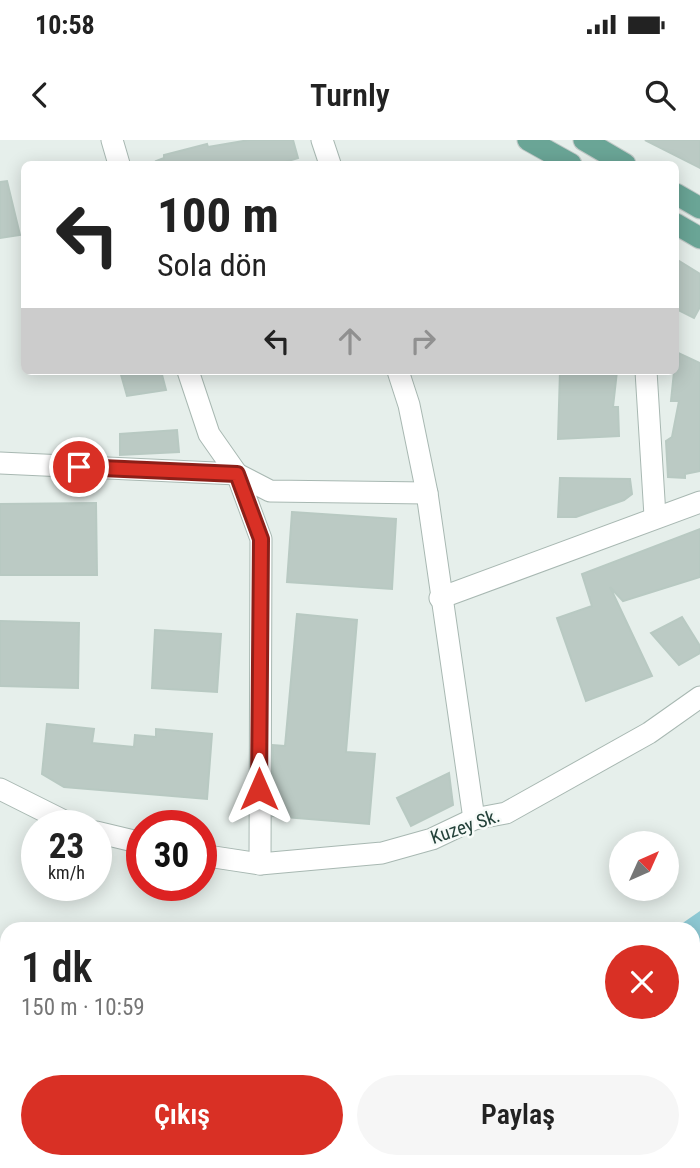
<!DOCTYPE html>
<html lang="tr">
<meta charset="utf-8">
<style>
:root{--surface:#fff;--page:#f6f6f6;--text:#222;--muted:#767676;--accent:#d93025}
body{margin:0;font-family:"Roboto Condensed",sans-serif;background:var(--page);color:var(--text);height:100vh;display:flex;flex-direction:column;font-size:26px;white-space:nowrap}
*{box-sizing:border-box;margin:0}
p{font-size:23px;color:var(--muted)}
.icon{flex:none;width:38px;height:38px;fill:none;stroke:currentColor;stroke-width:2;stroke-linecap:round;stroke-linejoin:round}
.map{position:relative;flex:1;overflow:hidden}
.panel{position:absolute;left:0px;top:782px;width:700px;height:247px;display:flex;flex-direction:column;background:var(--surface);border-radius:21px 21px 0 0;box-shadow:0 4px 18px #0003}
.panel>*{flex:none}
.top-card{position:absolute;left:21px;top:21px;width:658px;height:214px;border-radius:10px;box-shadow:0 4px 18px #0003;background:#fff;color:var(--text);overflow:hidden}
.needle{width:46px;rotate:45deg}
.tools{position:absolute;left:609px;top:691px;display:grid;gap:14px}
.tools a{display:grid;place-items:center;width:70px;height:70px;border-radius:50%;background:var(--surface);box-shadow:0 4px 18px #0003;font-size:35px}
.speed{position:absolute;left:21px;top:670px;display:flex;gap:14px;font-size:35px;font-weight:700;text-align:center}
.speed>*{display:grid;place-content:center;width:91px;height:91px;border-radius:50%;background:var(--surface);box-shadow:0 4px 18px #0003;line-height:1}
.speed small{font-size:18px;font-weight:400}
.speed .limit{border:10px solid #d22;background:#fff;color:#111}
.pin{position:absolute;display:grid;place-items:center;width:60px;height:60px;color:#fff;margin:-30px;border:4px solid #fff;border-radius:50%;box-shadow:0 2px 7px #0007}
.me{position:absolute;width:77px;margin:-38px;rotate:0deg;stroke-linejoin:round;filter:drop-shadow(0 0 5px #0008)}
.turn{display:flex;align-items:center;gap:24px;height:147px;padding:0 21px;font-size:32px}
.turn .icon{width:91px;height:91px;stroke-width:2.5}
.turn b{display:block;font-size:49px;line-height:60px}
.lanes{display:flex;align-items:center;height:66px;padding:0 21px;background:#0003;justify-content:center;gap:35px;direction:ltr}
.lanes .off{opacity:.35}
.round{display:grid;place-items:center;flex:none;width:74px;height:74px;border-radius:37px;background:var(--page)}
.summary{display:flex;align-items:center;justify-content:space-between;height:119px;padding:0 21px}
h1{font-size:42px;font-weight:600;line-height:52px}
.primary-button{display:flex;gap:14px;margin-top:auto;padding:14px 21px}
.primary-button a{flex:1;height:80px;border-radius:42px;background:var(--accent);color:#fff;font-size:28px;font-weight:600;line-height:80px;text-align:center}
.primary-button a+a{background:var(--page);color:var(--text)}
.status{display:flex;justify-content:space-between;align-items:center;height:49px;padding:0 35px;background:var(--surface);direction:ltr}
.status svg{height:19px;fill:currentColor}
header{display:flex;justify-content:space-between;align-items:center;height:91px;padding:0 21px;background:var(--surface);font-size:32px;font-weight:600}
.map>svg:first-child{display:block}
.water{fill:#8ec9d4}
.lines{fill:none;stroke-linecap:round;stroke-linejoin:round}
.river{stroke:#8ec9d4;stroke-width:40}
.building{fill:#bbcac4;stroke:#b8c9c2;stroke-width:2}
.minor-casing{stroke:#a8b8b2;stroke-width:23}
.major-casing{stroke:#c2cac8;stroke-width:23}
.minor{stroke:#fff;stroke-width:21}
.major{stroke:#6aa596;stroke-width:21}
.route-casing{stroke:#8d1f18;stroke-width:18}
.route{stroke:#d93025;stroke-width:12}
.labels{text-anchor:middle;stroke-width:5;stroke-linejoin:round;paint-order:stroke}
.street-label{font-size:19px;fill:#24423a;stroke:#f7fbf9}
</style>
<div class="status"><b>10:58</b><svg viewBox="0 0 49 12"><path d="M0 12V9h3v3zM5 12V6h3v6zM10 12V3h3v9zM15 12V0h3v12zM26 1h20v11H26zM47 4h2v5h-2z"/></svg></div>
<header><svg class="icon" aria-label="back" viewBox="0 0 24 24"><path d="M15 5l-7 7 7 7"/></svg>Turnly<svg class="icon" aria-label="search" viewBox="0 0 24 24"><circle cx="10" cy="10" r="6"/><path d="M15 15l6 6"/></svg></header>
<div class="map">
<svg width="700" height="1028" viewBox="0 0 700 1028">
<rect width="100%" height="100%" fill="#e6efeb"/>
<polygon class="water" points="700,771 700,846 693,850 693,789 674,789"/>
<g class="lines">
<polyline class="river" points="0,825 7,828"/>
</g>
<g class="building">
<polygon points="249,0 293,0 298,18 278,24 157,24 156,21 164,18 164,15 207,4 208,7"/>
<polygon points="645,0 700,0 700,28"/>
<polygon points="7,41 20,95 0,98 0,42"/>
<polygon points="676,119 700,134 700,167 694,178 676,169"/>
<polygon points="676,212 700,223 700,331 685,334 685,338 668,337 666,301 672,297 679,261 671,261"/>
<polygon points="120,231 161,231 166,250 127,256"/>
<polygon points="560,231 617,231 613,267 618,267 619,296 558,299"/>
<polygon points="177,290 179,312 120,315 120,294"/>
<polygon points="560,338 630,339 632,354 624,360 576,377 558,377"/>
<polygon points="96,363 97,435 0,435 0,364"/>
<polygon points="292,372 396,379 392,449 287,442"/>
<polygon points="700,389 700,437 623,461 610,447 652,536 586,561 557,478 592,466 582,434"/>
<polygon points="297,474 357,480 346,612 375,614 369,684 273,676 273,605 285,606"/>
<polygon points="682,477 700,506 700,513 679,525 651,493"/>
<polygon points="0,481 79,483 78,548 0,546"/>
<polygon points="155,490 221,494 217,552 152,548"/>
<polygon points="47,584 94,589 92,603 134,607 135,595 156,597 156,589 212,594 207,659 64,647 42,634"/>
<polygon points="449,633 453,665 411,686 397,658"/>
</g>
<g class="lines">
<defs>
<g id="minor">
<polyline points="112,0 119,24"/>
<polyline points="322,0 330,24"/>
<polyline points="188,231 209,294 237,334 261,399 260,724"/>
<polyline points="398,231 409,265 427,353 474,679"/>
<polyline points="646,231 655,376"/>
<polyline points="0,323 237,334 270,351 427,353"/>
<polyline points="440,458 700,362"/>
<polyline points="0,649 74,686"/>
<polyline points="96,692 142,703"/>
<polyline points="201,715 260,724 382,713 432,699 474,679 506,673 649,593 700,557"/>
</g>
<g id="major">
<polyline points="528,0 571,24"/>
<polyline points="584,0 625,24"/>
<polyline points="676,54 700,68"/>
<polyline points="676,84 700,98"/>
</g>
</defs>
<use href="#minor" class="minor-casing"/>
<use href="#major" class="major-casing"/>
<use href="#minor" class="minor"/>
<use href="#major" class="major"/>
</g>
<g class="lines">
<defs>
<polyline id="route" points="79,327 237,334 261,399 259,649"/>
</defs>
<use href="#route" class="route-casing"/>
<use href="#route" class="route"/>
</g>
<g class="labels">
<g class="street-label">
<text transform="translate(465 686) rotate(-19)" y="7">Kuzey Sk.</text>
</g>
</g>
</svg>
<div class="tools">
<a><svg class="needle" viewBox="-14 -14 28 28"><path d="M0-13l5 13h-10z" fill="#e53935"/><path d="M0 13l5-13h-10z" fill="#767676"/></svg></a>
</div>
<div class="speed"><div>23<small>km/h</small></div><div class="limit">30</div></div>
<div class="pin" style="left:79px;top:327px;background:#d93025"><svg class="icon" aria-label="arrive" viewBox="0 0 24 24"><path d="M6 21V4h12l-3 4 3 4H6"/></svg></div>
<svg class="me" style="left:259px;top:649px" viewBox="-20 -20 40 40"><path d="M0-17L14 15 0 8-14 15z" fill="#d93025" stroke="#fff" stroke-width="4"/></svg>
<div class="top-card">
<div class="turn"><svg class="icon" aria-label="left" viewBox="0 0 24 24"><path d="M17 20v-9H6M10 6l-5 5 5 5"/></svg><div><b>100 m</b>Sola dön</div></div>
<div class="lanes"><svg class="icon" aria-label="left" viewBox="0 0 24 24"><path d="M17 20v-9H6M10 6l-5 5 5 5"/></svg><svg class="icon off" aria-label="ahead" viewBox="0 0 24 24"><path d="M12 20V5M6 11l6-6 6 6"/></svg><svg class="icon off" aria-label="right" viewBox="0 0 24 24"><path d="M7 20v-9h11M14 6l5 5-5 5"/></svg></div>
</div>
<section class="panel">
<div class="summary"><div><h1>1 dk</h1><p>150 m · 10:59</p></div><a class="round" style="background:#d93025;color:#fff"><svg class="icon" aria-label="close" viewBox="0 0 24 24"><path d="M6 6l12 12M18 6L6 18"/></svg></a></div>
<div class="primary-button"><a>Çıkış</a><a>Paylaş</a></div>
</section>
</div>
